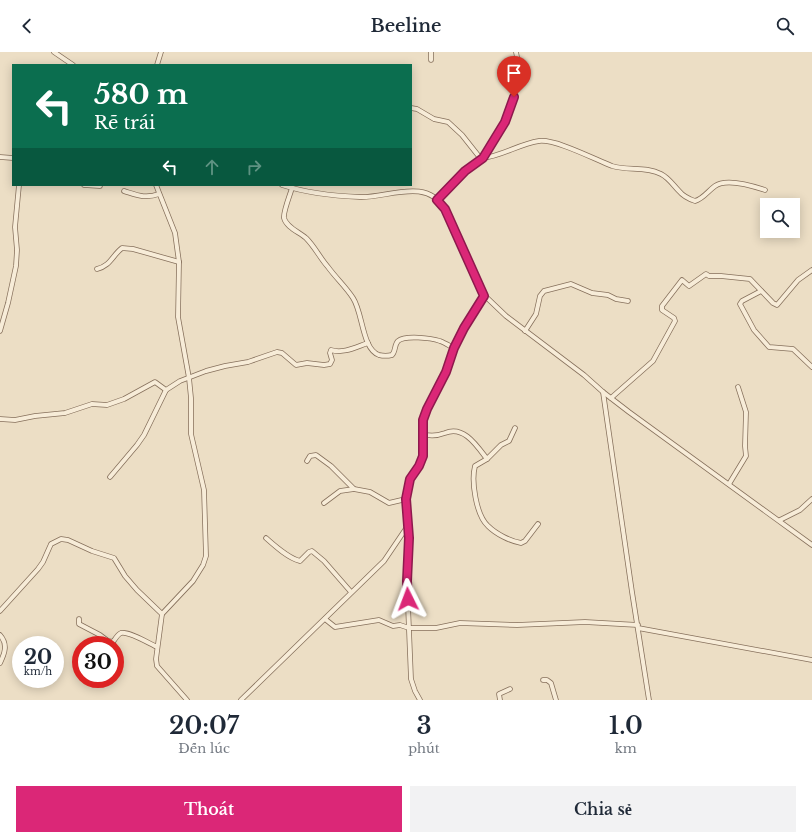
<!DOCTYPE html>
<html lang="vi">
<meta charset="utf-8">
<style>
:root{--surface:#fff;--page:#f2f2f3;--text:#1f2937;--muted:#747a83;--accent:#db2777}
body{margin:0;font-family:"Libre Baskerville",serif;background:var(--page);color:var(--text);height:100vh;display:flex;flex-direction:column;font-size:15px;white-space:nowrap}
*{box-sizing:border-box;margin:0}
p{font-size:13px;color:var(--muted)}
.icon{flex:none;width:22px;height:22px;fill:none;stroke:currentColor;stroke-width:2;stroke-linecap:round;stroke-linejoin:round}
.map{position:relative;height:648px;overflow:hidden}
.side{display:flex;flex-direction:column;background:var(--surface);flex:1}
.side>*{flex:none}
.banner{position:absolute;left:12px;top:12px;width:400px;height:122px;border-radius:0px;box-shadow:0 2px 10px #0003;background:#0b6e4f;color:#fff;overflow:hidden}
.fabs{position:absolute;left:760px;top:146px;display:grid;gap:8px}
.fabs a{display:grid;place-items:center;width:40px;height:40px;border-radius:0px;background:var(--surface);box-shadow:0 2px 10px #0003;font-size:20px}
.speed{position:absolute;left:12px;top:584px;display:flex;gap:8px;font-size:20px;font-weight:700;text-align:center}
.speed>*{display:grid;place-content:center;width:52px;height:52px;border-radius:50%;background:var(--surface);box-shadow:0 2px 10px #0003;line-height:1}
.speed small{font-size:10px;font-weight:400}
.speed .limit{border:6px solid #d22;background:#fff;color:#111}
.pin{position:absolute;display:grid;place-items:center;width:34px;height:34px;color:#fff;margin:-41px -17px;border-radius:50% 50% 50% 0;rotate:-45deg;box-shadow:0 0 4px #0007}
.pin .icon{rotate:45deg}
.me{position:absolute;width:44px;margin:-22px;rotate:357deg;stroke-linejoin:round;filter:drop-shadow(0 0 3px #0008)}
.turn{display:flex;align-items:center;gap:14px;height:84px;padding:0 16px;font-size:18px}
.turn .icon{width:52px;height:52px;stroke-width:2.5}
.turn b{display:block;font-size:28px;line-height:34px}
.lanes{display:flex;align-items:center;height:38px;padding:0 16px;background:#0003;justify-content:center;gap:20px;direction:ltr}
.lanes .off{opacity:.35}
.eta{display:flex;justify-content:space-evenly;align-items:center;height:68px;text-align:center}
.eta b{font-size:24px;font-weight:600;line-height:28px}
.action{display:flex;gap:8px;margin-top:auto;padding:8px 16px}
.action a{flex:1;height:46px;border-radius:0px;background:var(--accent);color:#fff;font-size:16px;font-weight:600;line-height:46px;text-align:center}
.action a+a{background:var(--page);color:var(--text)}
header{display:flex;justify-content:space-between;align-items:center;height:52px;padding:0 16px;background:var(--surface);font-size:18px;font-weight:600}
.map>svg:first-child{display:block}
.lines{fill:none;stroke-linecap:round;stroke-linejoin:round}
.minor-casing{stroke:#86705c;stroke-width:5.5}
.minor{stroke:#f7ecd8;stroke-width:4}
.route-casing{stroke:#8e194d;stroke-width:10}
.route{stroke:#db2777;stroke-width:7}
</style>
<header><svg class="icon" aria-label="back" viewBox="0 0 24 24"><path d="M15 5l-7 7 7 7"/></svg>Beeline<svg class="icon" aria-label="search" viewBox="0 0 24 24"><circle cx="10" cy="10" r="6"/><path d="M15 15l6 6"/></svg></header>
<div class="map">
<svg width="812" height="648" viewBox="0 0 812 648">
<rect width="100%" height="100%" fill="#ecdec5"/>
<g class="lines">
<defs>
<g id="minor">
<polyline points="54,0 73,13"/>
<polyline points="431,0 431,8"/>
<polyline points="157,13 161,0"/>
<polyline points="411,56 417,57 434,67 448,70 462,83 481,107"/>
<polyline points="0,105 13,106"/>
<path d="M483 106C502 104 519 92 539 89 556 87 594 107 612 114 628 119 645 114 661 122 669 126 673 133 679 139 683 144 689 147 695 149 703 147 708 139 715 134 726 126 753 134 765 138"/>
<polyline points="84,133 100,134"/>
<polyline points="156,133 175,181 179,210 178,265 189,326 191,346 191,382 204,438 206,504 203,513 193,529 162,562 156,607 157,614 187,648"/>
<path d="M282 133C307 141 334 144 360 145 388 146 426 125 445 157L479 235 484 243 506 264 584 323 603 340 629 360 812 493"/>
<path d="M292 136C290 143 283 160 284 166 286 175 299 180 306 186 315 195 320 206 328 215 336 226 346 235 353 246 363 261 362 297 379 303 383 304 388 304 392 303 396 299 394 293 398 289 405 283 431 286 440 289 445 291 450 294 454 296"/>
<path d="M124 139C137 143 145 147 159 142"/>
<polyline points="437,148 465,119 483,106 505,70 516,37 518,10 516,0"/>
<path d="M97 217C110 214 112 204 122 196L133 197 179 210"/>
<polyline points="761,239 742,249 740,252 754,278 769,295 793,297 812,315"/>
<polyline points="0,279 8,251 16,214 17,198 15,175 19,133"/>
<polyline points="525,279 536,262 540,244 544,239 571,232 592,241 608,243 616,247 628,249"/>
<polyline points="603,340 632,540 649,648"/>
<polyline points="611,346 653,309 675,269 674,266 662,258 662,254 682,228 689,234 706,222 709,224 721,224 750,227 773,251 777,253 798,228 812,218"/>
<path d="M0 367 15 368 35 364 65 361 92 352 107 353 124 347 155 330 166 338 180 329 206 319 225 314 248 310 277 300 282 301 296 313 307 311 324 313 330 312 332 308 330 301 331 298C343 302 356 295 368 291"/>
<path d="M423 382C431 385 437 384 445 381 464 373 477 394 487 407L501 393 509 389 515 376"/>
<path d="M487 407 475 414C471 429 476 463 488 474 496 482 510 489 521 491L525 489 538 472"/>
<polyline points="307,409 310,404 316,403 331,414 354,437 370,440 389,451 406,447"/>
<polyline points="110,425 137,393 144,383 166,338"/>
<polyline points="729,432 746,404 745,394 746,360 738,335"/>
<polyline points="324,451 340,439 354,437"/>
<polyline points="780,468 800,458 812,447"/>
<path d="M266 486C275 494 288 506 300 509L309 500 312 499 324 509 351 540"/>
<polyline points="0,559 38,517 43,510 51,492 61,487 68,488 92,499 114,506 125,524 137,538 162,562"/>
<path d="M79 567V572L100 583 108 589 113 590C115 587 118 582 121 581 129 579 150 592 157 595"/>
<polyline points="325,567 335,575 379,568 393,574 400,573 409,576 436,576 460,571 517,573 585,570 638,573"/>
<polyline points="638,576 812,608"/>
<path d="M0 583C8 592 5 601 0 611"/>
<polyline points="543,628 547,628 551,631 556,648"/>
<polyline points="241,648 384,509 407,475"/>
<polyline points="420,648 415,639 411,627 407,529 409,486 406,447 407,443 410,427 419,414 423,405 423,368 427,357 446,320 454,296 464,276 484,243"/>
<polyline points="500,648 499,642 510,637"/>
</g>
</defs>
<use href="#minor" class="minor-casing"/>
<use href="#minor" class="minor"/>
</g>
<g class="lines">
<defs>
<polyline id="route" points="408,547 407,529 409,486 406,447 410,427 419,414 423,404 423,368 427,357 446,320 454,296 464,276 484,244 445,157 437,148 465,119 483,106 505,70 514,45"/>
</defs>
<use href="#route" class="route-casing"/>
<use href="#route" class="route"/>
</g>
</svg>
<div class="fabs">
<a><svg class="icon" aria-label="search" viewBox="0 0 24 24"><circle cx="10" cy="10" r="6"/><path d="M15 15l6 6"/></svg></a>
</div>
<div class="speed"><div>20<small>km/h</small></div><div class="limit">30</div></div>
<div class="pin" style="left:514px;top:45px;background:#d93025"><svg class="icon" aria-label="arrive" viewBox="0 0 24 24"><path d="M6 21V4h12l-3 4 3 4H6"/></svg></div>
<svg class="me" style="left:408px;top:547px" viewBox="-20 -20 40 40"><path d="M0-17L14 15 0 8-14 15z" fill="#db2777" stroke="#fff" stroke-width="4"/></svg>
<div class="banner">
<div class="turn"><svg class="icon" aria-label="left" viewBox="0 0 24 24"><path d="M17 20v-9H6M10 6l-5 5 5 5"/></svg><div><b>580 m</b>Rẽ trái</div></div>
<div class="lanes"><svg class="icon" aria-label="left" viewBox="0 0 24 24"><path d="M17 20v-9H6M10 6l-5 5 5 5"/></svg><svg class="icon off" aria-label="ahead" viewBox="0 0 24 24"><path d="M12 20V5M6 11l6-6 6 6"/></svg><svg class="icon off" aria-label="right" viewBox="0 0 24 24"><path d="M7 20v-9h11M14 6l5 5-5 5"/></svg></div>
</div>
</div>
<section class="side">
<div class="eta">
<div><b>20:07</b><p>Đến lúc</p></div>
<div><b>3</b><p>phút</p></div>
<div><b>1.0</b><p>km</p></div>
</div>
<div class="action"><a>Thoát</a><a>Chia sẻ</a></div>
</section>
